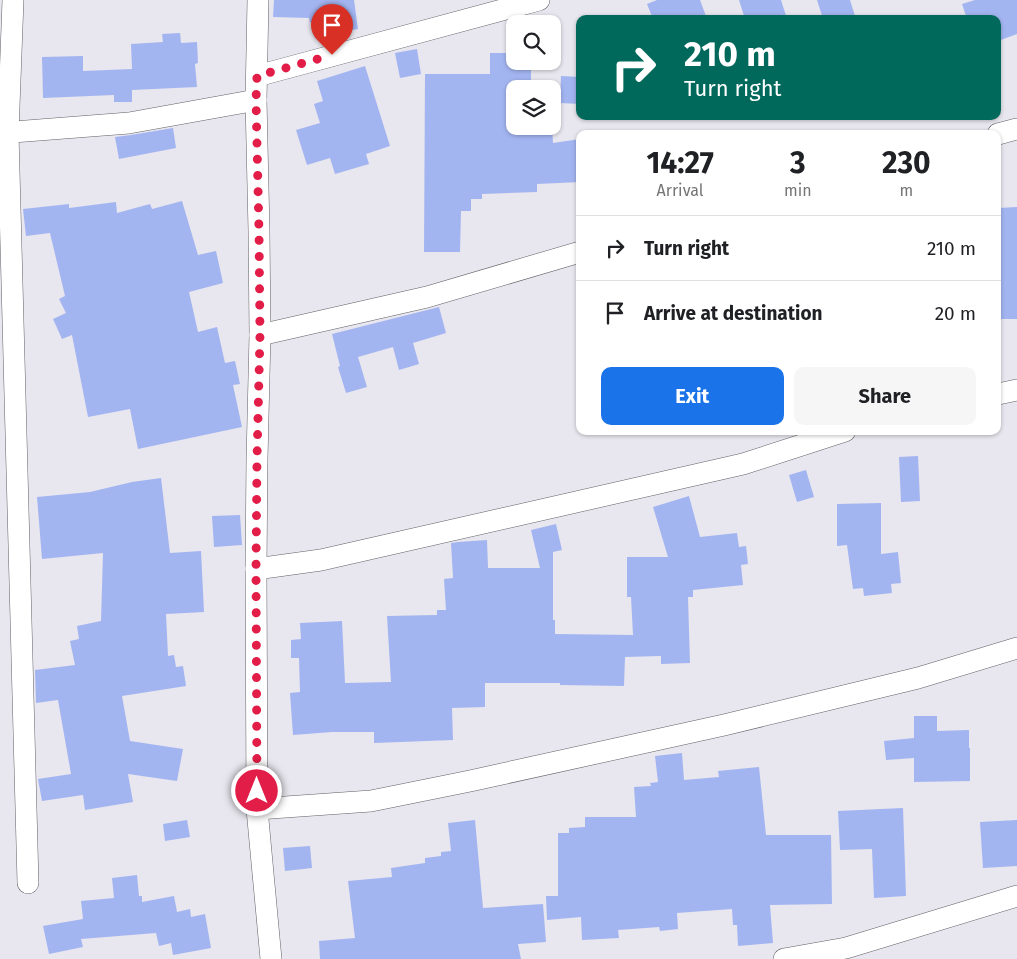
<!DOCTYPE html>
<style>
:root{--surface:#fff;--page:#f6f6f6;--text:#202124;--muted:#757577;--line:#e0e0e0;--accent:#1a73e8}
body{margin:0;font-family:"Fira Sans",sans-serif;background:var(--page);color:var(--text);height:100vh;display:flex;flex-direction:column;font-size:19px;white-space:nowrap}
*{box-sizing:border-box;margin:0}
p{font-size:16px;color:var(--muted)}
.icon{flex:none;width:28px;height:28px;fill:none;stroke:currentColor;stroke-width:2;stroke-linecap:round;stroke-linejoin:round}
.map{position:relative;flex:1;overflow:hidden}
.sheet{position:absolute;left:576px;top:130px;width:425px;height:305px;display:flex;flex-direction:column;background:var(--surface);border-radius:10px;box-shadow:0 1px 4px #0004}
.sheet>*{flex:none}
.hud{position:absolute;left:576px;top:15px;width:425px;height:105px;border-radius:10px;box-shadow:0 1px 4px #0004;background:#00695c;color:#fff;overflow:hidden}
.tools{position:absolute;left:506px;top:15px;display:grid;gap:10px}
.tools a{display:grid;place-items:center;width:55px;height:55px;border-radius:10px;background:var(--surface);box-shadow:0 1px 4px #0004;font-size:25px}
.pin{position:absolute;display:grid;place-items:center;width:42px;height:42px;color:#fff;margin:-51px -21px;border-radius:50% 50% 50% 0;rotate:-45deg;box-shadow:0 0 5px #0007}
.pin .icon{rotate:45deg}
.me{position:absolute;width:55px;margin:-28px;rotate:0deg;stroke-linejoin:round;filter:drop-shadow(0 0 4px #0008)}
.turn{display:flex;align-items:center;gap:18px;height:105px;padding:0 25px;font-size:22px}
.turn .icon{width:65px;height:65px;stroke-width:2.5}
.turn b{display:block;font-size:35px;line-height:42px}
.eta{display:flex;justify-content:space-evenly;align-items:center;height:85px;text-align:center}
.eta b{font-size:30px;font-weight:700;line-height:35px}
.button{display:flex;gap:10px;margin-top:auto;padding:10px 25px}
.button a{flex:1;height:58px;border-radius:10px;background:var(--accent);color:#fff;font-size:20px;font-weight:700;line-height:58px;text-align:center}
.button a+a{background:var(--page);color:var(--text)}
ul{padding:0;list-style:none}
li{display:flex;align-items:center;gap:15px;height:65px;padding:0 25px;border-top:1px solid var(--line)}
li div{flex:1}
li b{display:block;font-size:19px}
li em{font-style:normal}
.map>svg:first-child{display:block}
.building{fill:#a3b5f1}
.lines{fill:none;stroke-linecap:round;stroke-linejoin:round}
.minor-casing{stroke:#626067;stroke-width:22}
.minor{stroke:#fff;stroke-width:21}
.route{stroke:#e11d48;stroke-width:9;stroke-dasharray:0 16.2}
</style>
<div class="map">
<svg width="1017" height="959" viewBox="0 0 1017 959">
<rect width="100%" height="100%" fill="#e8e6ee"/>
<g class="building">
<polygon points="274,0 354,0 358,29 315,36 312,22 310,23 309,18 273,17"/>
<polygon points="657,0 700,0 707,19 653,19 647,4"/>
<polygon points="739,0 781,0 787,19 745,19"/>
<polygon points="817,0 850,0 856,19 823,19"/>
<polygon points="975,0 1017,0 1017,34 998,41 998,19 967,19 962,4"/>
<polygon points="180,33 181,43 197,42 198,63 195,64 197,87 132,90 132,102 114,102 114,95 43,98 42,57 83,56 83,71 132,69 131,44 163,42 162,34"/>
<polygon points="417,49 421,74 400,78 395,53"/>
<polygon points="490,53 515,53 515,61 531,61 531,89 515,89 515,126 552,126 553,143 580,139 580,182 537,184 537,192 482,194 482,199 471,199 471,211 461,211 460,252 424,252 425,74 490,74"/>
<polygon points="365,66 390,146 366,154 369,164 335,174 330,158 307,165 296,130 320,123 314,104 323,101 317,81"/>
<polygon points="561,76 580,77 580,104 560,103"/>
<polygon points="173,128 176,148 119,159 115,137 131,135"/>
<polygon points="182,201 198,255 216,251 223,283 189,292 198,332 217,327 225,363 235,361 240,384 233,385 242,427 138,449 130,409 88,417 72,335 62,339 53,319 66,313 59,299 65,296 50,233 26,236 23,209 69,204 69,208 116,202 117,213 150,204 152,209"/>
<polygon points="1017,207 1017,319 998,319 998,208"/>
<polygon points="439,307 446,333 413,343 419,364 399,370 393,347 358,357 367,387 346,393 338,367 340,366 332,334"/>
<polygon points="918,456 920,501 901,502 899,457"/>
<polygon points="806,470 814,497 797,502 789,475"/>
<polygon points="161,478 170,553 201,551 204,612 166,614 168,656 174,655 176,667 183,666 186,686 122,696 130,741 183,749 177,781 128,774 133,802 85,810 83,795 42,801 38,779 71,774 58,700 36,703 35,670 75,665 70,641 79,639 77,626 101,621 103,553 42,559 37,497 90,492 132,482"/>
<polygon points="689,496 700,537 737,533 739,547 746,546 748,564 741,565 743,585 693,590 693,597 688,597 690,663 661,664 661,656 625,657 624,686 560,685 560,683 485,683 485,707 452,708 453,740 374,743 374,732 332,732 293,735 290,693 300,692 299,658 291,658 291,640 301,639 300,623 342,621 345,683 391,682 387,616 437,615 437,610 446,610 444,579 453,578 451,543 458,542 487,540 488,568 540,568 531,530 556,524 562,550 553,552 553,620 555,620 555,634 633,635 631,597 627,597 627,557 668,557 653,507"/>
<polygon points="881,503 881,554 898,552 901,583 891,584 892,593 864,596 863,588 853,589 847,545 837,546 837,504"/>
<polygon points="240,515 242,545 214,547 212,516"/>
<polygon points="914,716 937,716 937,731 969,730 969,748 970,748 970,781 914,782 914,758 886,760 884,741 914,738"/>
<polygon points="682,753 684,780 719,777 718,771 759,767 766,835 831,835 832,904 770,905 773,943 738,946 737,925 733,925 732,909 677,913 678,929 660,931 659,927 618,930 619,938 582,940 581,917 547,920 546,896 558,896 558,833 569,833 569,828 585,827 585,817 636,817 634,787 651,786 650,783 658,782 655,756"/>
<polygon points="903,808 906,896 874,898 872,849 840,850 838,811"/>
<polygon points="187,820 190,837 165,841 163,824"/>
<polygon points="475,820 483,908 543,904 546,942 518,944 521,959 320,959 319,941 355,938 348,881 392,877 391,868 425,863 425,858 441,856 441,852 451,851 448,823"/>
<polygon points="1017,820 1017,866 983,868 980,822"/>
<polygon points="310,846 312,868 285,871 283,848"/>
<polygon points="137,875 139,896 142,896 142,902 174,896 177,912 190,909 191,917 205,914 211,948 173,955 171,943 159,946 156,933 81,939 83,947 49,954 43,926 83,919 81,901 114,898 112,878"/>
</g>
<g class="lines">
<defs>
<g id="minor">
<polyline points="13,0 8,133 28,883"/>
<polyline points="258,0 256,100 259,231 260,335 257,459 256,569 257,809 271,959"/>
<polyline points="257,76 539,0"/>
<polyline points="0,133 129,123 256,100"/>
<polyline points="998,134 1017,129"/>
<polyline points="260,335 427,297 580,252"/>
<polyline points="998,394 1017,390"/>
<polyline points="256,569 321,560 743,464 845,431"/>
<polyline points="257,809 371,801 470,781 724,725 918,678 1017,648"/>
<polyline points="784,959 846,948 1017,896"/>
</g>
</defs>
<use href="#minor" class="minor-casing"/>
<use href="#minor" class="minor"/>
</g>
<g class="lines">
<polyline class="route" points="257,791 256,569 257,459 260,335 259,231 256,100 257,76 332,55"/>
</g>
</svg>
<div class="tools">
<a><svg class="icon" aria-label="search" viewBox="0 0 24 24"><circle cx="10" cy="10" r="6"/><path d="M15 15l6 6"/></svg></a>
<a><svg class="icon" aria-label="layers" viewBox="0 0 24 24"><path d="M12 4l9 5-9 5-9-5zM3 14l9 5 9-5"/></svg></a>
</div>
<div class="pin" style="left:332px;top:55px;background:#d93025"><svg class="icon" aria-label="arrive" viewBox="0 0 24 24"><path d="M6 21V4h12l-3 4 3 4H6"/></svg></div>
<svg class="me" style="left:257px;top:791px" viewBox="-20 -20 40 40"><circle r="17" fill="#e11d48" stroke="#fff" stroke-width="3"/><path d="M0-11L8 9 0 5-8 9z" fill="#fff"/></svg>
<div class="hud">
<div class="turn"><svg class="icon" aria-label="right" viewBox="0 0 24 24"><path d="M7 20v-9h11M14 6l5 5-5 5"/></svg><div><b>210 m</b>Turn right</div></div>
</div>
<section class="sheet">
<div class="eta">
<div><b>14:27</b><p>Arrival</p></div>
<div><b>3</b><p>min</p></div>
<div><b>230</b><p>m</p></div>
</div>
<ul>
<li><svg class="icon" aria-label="right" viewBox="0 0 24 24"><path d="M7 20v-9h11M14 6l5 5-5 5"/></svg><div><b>Turn right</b></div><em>210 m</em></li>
<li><svg class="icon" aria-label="arrive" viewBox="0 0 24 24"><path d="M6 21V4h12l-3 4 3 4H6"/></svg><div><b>Arrive at destination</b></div><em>20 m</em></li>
</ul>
<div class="button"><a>Exit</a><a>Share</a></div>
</section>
</div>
